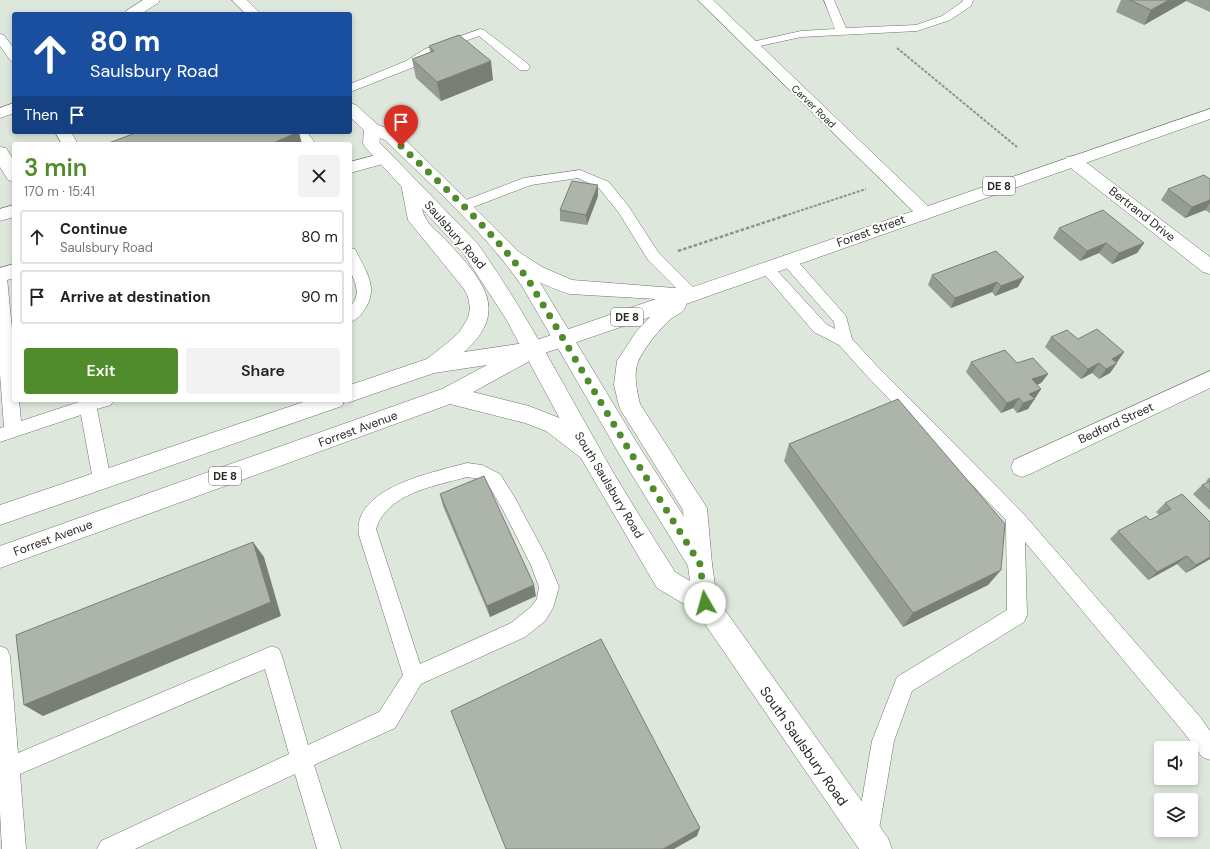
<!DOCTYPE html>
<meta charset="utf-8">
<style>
:root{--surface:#fff;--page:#f2f2f2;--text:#222;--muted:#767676;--line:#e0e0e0;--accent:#508c2b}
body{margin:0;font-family:"DM Sans",sans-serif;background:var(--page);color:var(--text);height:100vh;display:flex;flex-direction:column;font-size:15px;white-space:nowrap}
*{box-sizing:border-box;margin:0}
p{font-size:13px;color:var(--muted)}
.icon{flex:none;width:22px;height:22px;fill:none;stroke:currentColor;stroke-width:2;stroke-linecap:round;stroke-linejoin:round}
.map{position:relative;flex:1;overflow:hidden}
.sheet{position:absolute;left:12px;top:142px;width:340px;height:260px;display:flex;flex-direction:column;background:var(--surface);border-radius:4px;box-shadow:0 2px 6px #0003}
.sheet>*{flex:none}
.top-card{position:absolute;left:12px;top:12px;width:340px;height:122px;border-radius:4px;box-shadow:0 2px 6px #0003;background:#1a4fa0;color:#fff;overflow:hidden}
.fabs{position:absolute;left:1154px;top:741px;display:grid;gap:8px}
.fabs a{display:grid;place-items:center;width:44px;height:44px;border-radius:4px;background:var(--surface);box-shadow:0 2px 6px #0003;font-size:20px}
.pin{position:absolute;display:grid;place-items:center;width:34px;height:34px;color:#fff;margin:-41px -17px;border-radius:50% 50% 50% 0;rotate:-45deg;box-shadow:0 0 4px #0007}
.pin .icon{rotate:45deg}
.me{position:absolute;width:44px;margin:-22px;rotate:353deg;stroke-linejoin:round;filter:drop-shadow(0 0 3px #0008)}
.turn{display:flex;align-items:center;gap:14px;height:84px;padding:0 12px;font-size:18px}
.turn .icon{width:52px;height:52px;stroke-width:2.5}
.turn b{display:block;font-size:28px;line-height:34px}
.then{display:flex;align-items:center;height:38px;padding:0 12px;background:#0003;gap:8px;font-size:15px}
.round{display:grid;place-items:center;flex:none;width:42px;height:42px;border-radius:4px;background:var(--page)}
.headline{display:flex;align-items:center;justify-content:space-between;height:68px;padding:0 12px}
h1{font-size:24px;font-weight:600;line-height:30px;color:var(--accent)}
.button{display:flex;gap:8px;margin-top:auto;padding:8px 12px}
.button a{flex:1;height:46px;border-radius:4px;background:var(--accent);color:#fff;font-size:16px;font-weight:600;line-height:46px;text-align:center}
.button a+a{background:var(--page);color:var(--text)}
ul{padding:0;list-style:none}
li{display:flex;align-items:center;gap:12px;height:54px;margin:0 8px 6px;padding:0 4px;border:2px solid var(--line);border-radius:4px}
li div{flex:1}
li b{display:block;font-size:15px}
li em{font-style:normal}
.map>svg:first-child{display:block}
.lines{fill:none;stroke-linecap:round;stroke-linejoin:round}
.lane-casing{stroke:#6e756b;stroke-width:1}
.street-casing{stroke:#6e756b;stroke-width:1}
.secondary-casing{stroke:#6e756b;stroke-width:1}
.highway-casing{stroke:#6e756b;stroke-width:1}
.path-far1{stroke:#8e948b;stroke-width:2;stroke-dasharray:3 1.5;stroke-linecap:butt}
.path{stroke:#8e948b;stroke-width:2.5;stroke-dasharray:3.5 2;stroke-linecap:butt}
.lane{fill:#fff;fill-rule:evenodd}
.street{fill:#fff;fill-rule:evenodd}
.secondary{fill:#fff;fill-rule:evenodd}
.highway{fill:#fff;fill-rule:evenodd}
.wall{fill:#959c92}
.shaded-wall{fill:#797f77}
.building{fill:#adb5aa;stroke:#797f77}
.route{stroke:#508c2b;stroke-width:7;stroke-dasharray:0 12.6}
.labels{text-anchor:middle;stroke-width:4;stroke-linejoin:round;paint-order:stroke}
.far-street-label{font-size:10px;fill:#262924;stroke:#fff}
.shield{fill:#fff;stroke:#676966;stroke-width:1}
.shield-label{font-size:11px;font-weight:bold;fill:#262924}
.street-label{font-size:12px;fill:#262924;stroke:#fff}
.near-street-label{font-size:14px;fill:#262924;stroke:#fff}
</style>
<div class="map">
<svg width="1210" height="849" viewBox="0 0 1210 849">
<rect width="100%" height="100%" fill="#dee7db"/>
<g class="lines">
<defs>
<g id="lane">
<polygon points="824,0 834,0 846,28 916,25 942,16 962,2 963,0 973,0 971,6 950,20 917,31 801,37 751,48 747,47 745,45 747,43 801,31 835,29"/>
<polygon points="480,29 484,30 528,64 530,67 528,70 520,70 479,36 433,53 414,67 350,92 350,84 406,61 425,49"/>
<polygon points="0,34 4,35 14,49 14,62 10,60 0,46"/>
<polygon points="294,132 307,132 316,144 303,144"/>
<polygon points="580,170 609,182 629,207 658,252 696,290 699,294 696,298 691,299 686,298 648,260 619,213 599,188 578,178 531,185 463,211 458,209 456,206 458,203 524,178"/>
<path d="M350 248 355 249 357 253C366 271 378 288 366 307 362 314 358 319 350 322V307L355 300 357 293 356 286 350 269Z"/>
<polygon points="788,255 793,256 846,316 852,339 877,366 1021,511 1201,718 1210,731 1210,760 1202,757 1185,734 1025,542 1027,615 1024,622 912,691 894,741 878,835 875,843 867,846 859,843 856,835 872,741 897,677 1007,610 1006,520 865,374 839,345 814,332 759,268 761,264 766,263 771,264 826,324 835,329 834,322 783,264 781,260 783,256"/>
<polygon points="0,273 5,274 7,278 14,349 14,400 19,400 21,421 79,402 79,400 113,400 111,405 97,409 111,480 108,485 102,488 96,485 93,480 81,415 0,442 0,428 4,427 0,374"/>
<path d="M467 463 482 465 500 474 515 498 546 556 559 587 553 608 545 621 525 637 421 684 395 728 314 765 341 849H317L295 774 135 849H97L101 841 289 754 265 669 20 774 26 849H2L0 812V646L7 649 10 656 18 753 272 646 279 649 282 656 308 745 379 712 403 675 359 535C351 488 434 472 467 463ZM467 477 479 479 488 484 503 510 531 565 539 587 537 599 531 607 511 623 420 664 376 529C387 493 435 486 467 477Z"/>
</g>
<g id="street">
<polygon points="143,0 160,0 158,3 141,14 124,14 126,11"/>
<polygon points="698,0 713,0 930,208 933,212 930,216 924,218 918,216"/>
<polygon points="14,103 14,113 0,118 0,108"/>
<polygon points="55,132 71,132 78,144 62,144"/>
<polygon points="0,147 6,148 14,161 14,182 8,180 0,167"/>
<polygon points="384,153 390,154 393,158 390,162 350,173 350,162"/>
<polygon points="1073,156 1079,157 1210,257 1210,274 1203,272 1067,165 1064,161 1067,157"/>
<polygon points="14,205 14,217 0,221 0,209"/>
<polygon points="14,264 14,278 0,282 0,268"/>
<polygon points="1210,371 1210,388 1030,474 1022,477 1014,474 1011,467 1014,460"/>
</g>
<g id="secondary">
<polygon points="232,0 247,0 261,14 246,14"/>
<path d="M350 103 356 105 378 125 397 132 469 202 519 252 536 276 637 443 709 556 712 564 717 599 888 838 892 849H859L696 611 657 588 581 458 506 319 463 253 365 147 363 143 364 130 350 117ZM380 138 385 140C432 186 484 231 522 286L621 457 688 566 690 581 675 572C648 529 620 486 596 442 558 375 522 306 477 243L379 142Z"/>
</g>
<path id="highway" d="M1210 109V119L686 304C686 311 678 314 672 318 661 327 643 349 638 362 633 375 637 391 640 404L707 508 712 564 709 572 700 575 691 572 688 564 683 510 622 412 619 406 614 385 617 361 636 332 650 317 530 358 528 362 473 392 529 406 562 419 597 444 600 451 597 458 589 460 581 458 546 431 525 423 450 404 0 568V546L442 389 487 365 434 373 350 402 344 401 342 406 0 525V505L309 400H350V385L427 359 452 339 460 331 468 318 470 308 468 297 464 289 408 220 401 184 404 180 410 178 416 180 419 184C421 194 420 208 425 217 429 226 439 233 446 240 479 277 513 309 464 352L531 342 656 299 570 294C553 289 512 272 503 257L505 252 512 250 519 252 542 267 572 280 687 289Z"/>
</defs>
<use href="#lane" class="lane-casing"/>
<use href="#street" class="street-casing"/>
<use href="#secondary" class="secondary-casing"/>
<use href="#highway" class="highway-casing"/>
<g class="path-far1">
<polyline points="897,48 1017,147"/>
<polyline points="784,216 866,189"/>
</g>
<polyline class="path" points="678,251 787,215"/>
<use href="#lane" class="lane"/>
<use href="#street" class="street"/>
<use href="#secondary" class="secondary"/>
<use href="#highway" class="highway"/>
</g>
<g class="wall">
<polygon points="1121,0 1210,0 1210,12 1186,1 1144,25 1116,12"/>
<polygon points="429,46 493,80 441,101 416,78 412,59 430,52"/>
<polygon points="1210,179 1210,213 1205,210 1185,218 1161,200 1168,189"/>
<polygon points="598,185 598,196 587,225 560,221 560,210"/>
<polygon points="1059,228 1144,243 1137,253 1112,264 1099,253 1080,261 1053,238"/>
<polygon points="996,251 1018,287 995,296 992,292 951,308 928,285 932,275"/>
<polygon points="1051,337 1078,339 1124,352 1110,373 1099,379 1092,373 1081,379 1045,347"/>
<polygon points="971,362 1017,363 1048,374 1041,383 1037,385 1041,389 1028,409 1017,413 1013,408 1001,413 966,372"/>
<polygon points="789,444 1001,570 988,585 903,627 784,461"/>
<polygon points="1210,477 1210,510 1193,494 1202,485 1208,482 1206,481"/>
<polygon points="440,494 536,596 490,617 443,506"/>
<polygon points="1165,503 1210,522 1210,559 1186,573 1177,564 1148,580 1110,539 1118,531 1150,520 1159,515 1156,512"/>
</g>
<g class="shaded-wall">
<polygon points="1169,0 1186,0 1186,1 1144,25 1151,10"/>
<polygon points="491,61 493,80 441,101 437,82"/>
<polygon points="299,132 302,144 270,144"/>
<polygon points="598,185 598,196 587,225 586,215"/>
<polygon points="1210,200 1210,203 1205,210 1185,218 1192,207"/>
<polygon points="1106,243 1099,253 1080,261 1087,251"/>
<polygon points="1144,243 1137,253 1112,264 1119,253"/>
<polygon points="1024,277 1018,287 995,296 1001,286"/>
<polygon points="997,282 992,292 951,308 955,298"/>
<polygon points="1124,352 1117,362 1105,369 1112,359"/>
<polygon points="1099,363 1092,373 1081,379 1088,369"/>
<polygon points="1117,363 1110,373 1099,379 1106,369"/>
<polygon points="1048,374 1041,383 1026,389 1032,379"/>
<polygon points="1041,389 1028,409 1017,413 1029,394"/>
<polygon points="1019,398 1013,408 1001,413 1007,403"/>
<polygon points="253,542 264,557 281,616 43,716 24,705"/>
<polygon points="1187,556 1177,564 1148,580 1157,572"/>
<polygon points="1210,557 1210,559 1186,573 1196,565"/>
<polygon points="1001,570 988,585 903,627 913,613"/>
<polygon points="534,585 536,596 490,617 487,606"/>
<polygon points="700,828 697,836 674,849 663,849"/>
</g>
<g class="building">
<polygon points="1130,0 1169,0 1151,10"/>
<polygon points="459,35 491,61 437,82 412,59 434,51 429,46"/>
<polygon points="138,132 299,132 270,144 106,144"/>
<polygon points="1204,175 1210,179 1210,200 1192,207 1168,189"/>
<polygon points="572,181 598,185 586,215 560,210"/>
<polygon points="1103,210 1144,243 1119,253 1106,243 1087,251 1059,228"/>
<polygon points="996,251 1024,277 1001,286 997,282 955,298 932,275"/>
<polygon points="1097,329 1124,352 1112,359 1117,363 1106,369 1099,363 1088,369 1051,337 1067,330 1078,339"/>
<polygon points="1005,350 1017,363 1033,358 1048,374 1032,379 1041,389 1029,394 1035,399 1023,403 1019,398 1007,403 971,362"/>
<polygon points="898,399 1005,524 1001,570 913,613 789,444"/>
<polygon points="484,476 534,585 487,606 440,494"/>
<polygon points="1210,481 1210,492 1202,485"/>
<polygon points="1182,494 1210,522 1210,557 1196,565 1187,556 1157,572 1118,531 1146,516 1150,520 1171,509 1165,503"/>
<polygon points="253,542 271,602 24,705 16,635"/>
<polygon points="601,639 700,828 663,849 506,849 451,711"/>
</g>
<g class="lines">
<path class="route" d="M401 146C446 189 493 231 529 281L629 450 700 564 705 603"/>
</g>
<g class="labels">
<g class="far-street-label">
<text transform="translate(814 106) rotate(44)" y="4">Carver Road</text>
</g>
<g class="shield">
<rect x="983" y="177" width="32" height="18" rx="3"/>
<rect x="611" y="308" width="32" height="18" rx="3"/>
<rect x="209" y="467" width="32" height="18" rx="3"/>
</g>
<g class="shield-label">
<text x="999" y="190">DE 8</text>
<text x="627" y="321">DE 8</text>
<text x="225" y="480">DE 8</text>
</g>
<g class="street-label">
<text transform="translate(1142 214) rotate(38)" y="4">Bertrand Drive</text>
<text transform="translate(871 231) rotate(-20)" y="4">Forest Street</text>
<text transform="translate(455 235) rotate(49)" y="4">Saulsbury Road</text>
<text transform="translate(1116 423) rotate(-25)" y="4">Bedford Street</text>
<text transform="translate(358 429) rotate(-20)" y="4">Forrest Avenue</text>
<text transform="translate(609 485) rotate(59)" y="4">South Saulsbury Road</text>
<text transform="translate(53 538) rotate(-20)" y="4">Forrest Avenue</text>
</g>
<g class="near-street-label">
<text transform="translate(804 746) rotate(55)" y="5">South Saulsbury Road</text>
</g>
</g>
</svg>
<div class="fabs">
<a><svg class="icon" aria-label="sound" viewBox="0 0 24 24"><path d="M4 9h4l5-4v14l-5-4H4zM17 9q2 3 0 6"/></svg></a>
<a><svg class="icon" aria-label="layers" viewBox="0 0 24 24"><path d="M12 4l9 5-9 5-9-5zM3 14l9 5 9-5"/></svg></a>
</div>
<div class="pin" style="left:401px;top:146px;background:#d93025"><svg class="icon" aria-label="arrive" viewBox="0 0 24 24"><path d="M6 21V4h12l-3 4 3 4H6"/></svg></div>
<svg class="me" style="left:705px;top:603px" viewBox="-20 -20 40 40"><circle r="19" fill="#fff"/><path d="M0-13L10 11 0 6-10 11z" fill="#508c2b"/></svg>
<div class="top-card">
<div class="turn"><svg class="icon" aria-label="ahead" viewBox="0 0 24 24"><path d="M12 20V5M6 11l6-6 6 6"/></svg><div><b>80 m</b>Saulsbury Road</div></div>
<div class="then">Then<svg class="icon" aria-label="arrive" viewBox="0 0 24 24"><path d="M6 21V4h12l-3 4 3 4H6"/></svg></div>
</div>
<section class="sheet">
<div class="headline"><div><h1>3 min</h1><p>170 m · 15:41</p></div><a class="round"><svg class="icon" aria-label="close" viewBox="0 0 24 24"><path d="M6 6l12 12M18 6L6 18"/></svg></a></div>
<ul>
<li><svg class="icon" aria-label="ahead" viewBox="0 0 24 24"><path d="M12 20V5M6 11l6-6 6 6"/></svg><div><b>Continue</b><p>Saulsbury Road</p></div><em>80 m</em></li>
<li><svg class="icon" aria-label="arrive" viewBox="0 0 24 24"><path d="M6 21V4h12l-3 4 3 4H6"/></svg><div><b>Arrive at destination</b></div><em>90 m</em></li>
</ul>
<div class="button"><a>Exit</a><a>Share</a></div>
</section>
</div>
